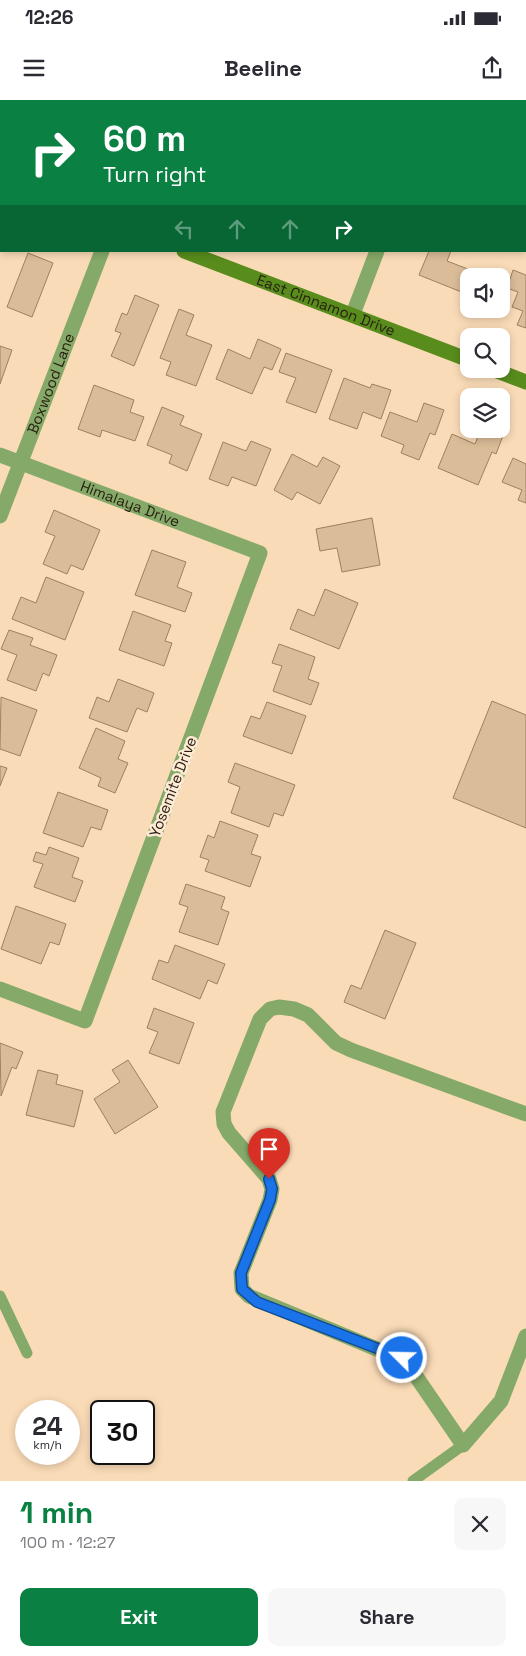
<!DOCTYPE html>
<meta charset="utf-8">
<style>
:root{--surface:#fff;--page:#f7f7f7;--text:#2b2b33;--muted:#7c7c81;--accent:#0b8043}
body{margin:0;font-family:"Space Grotesk",sans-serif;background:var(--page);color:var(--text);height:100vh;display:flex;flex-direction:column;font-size:19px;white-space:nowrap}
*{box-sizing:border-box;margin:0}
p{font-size:16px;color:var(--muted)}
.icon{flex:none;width:28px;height:28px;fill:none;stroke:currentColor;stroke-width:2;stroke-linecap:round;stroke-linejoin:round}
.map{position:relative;height:1381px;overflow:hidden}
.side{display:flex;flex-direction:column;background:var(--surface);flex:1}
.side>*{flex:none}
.hud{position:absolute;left:0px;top:0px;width:526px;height:152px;box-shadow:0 2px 8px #0003;background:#0b8043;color:#fff;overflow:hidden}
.controls{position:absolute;left:460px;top:168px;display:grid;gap:10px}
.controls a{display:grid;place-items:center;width:50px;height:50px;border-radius:10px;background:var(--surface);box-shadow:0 2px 8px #0003;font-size:25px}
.speed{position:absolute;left:15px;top:1300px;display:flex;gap:10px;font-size:25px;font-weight:700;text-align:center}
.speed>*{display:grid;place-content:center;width:65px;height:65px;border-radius:50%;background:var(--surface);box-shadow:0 2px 8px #0003;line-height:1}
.speed small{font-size:12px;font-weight:400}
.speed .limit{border:2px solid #111;border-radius:8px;background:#fff;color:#111}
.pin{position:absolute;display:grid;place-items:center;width:42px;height:42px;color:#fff;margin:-51px -21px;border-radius:50% 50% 50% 0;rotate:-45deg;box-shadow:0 0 5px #0007}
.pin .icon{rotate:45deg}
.me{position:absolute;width:55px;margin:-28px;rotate:293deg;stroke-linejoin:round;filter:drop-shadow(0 0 4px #0008)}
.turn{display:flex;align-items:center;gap:18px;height:105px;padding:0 20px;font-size:22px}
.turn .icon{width:65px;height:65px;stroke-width:2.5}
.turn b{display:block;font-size:35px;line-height:42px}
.lanes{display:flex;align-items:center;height:48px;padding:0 20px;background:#0003;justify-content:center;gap:25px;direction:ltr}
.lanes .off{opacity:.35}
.round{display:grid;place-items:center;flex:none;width:52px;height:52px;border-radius:10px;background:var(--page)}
.head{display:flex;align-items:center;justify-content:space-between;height:85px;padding:0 20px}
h1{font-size:30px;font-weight:800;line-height:38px;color:var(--accent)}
.cta{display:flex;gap:10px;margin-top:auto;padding:10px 20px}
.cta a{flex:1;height:58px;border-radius:10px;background:var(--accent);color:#fff;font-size:20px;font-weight:800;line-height:58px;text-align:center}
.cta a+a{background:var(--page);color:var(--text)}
.status{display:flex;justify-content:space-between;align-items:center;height:35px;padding:0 25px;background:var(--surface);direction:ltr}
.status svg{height:14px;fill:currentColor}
header{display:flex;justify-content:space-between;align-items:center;height:65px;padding:0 20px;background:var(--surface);font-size:22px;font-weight:800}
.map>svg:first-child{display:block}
.building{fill:#dabc98;stroke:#9c815e}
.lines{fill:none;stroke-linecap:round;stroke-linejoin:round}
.lane{stroke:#85a968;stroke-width:11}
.street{stroke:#85a968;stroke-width:15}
.secondary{stroke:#588c1c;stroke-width:15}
.route-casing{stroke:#114b97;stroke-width:12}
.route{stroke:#1a73e8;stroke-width:9}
.labels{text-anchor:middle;stroke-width:5;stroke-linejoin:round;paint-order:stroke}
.street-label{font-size:15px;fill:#291e10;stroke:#fdebd5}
</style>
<div class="status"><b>12:26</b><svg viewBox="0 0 49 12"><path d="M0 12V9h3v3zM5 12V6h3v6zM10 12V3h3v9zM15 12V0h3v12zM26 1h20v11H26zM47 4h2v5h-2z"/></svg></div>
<header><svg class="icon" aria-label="menu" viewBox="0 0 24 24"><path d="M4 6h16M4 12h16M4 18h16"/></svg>Beeline<svg class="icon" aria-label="share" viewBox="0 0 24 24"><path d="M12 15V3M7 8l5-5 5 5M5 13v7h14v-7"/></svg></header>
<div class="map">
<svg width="526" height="1381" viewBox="0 0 526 1381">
<rect width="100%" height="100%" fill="#fadbb7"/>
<g class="building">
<polygon points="0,0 16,0 1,1 1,19"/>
<polygon points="26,0 71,0 26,1"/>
<polygon points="285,0 339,0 285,1"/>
<polygon points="497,0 526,1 526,32 525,1"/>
<polygon points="429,151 451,151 447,161 486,176 469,176 469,195 419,175"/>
<polygon points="28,153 53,163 32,217 7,207"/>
<polygon points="513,170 526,175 526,228 517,225 523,211 512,207 518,192 507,188"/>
<polygon points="135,195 159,205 134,266 111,256 121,233 115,231 122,213 127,215"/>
<polygon points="179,209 194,215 186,235 212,245 196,286 166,275 171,262 160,258"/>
<polygon points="258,239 281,249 272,270 264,267 252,294 216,279 228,249 250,259"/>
<polygon points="0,246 12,250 0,284"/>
<polygon points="286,253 332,270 316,313 286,302 296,278 279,272"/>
<polygon points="344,278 370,288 372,284 391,290 381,319 363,312 357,329 329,319"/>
<polygon points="94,285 134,300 130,312 144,317 135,341 102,330 100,337 78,329"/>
<polygon points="424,303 444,310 435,335 430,333 419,360 401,353 404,345 381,336 390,312 417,322"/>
<polygon points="162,307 184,316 180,325 202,334 187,371 169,363 172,355 147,345"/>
<polygon points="481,329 495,329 504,333 496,354 492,352 478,385 438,368 452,334 475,344"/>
<polygon points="251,341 271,349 256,386 232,377 228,386 209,379 223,342 246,351"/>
<polygon points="292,354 317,367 323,357 340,366 320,404 297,392 292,400 274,390"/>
<polygon points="513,358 526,364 526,403 518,400 522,390 502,382"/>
<polygon points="54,410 100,430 83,470 71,465 67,474 43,464 55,436 45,432"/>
<polygon points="372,418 380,465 342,472 337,448 320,451 316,429"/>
<polygon points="152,450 186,462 177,487 192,493 185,512 135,495"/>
<polygon points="46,477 84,492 65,540 12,519 21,497 36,503"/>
<polygon points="325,489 358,503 339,549 290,529 298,509 314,516"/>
<polygon points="133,511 171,525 165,541 172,543 164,566 119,550"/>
<polygon points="9,530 33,538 30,545 57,555 49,576 43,573 36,591 7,580 17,555 1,549"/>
<polygon points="279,544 315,557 308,579 319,583 311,605 273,591 282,566 272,563"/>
<polygon points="118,579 154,593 147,612 137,608 127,632 89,618 97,597 109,602"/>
<polygon points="1,597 37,610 20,656 0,649"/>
<polygon points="492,601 526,615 526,728 453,698"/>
<polygon points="267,602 306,616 292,654 243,636 251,616 260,619"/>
<polygon points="96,628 125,641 118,659 128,663 115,693 98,686 101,678 79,668"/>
<polygon points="235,663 295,685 283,716 274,713 269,727 231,713 240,687 228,682"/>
<polygon points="0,666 7,668 0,686"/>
<polygon points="58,692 108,710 101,730 91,727 83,747 43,733"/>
<polygon points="220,721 258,735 251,754 261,757 250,787 205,771 209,760 200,757 208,735 214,738"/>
<polygon points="49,747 79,758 72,777 83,781 75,802 34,787 43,764 33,761 36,752 46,755"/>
<polygon points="186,784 225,797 221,809 229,812 218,845 179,832 188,807 179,804"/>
<polygon points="16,806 66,824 59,845 50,842 41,864 1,849"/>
<polygon points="385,830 416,843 385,919 344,902 351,885 361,889"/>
<polygon points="175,845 225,864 217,884 208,880 200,899 152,879 159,860 168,863"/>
<polygon points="154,908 194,923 179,964 149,953 158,932 147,928"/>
<polygon points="0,943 23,952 16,969 12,967 1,996"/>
<polygon points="128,960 158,1007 115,1034 94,999 120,982 112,970"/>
<polygon points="38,970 58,975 56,984 83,991 74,1027 26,1015"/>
</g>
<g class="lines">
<g class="lane">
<polyline points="0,1196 27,1253"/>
<polyline points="413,1381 463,1345"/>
</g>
<g class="street">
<polyline points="433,1 434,0"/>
<polyline points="353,214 377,151"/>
<path id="s1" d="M0 355 260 453 85 921 0 889"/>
<path id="s2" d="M0 416 102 151"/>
<polyline points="526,1014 351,950 336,943 308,915 294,909 279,907 270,909 260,919 223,1012 224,1024 229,1033 269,1079 272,1089 270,1100 241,1173 242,1189 249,1196 401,1259 409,1266 463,1345 501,1301 526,1236"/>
</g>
<g class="secondary">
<polyline points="0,84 1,85"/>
<path id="s3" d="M184 151 469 260"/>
<polyline points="492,269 526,282"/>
</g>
</g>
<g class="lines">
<defs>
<polyline id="route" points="269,1079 272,1089 270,1100 241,1173 242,1189 257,1202 402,1258"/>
</defs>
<use href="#route" class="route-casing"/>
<use href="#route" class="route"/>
</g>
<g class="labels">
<g class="street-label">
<text dy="5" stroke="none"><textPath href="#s3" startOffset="152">East Cinnamon Drive</textPath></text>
<text dy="5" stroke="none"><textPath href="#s2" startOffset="142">Boxwood Lane</textPath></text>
<text dy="5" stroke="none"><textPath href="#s1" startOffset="139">Himalaya Drive</textPath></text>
<text transform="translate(173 687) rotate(-69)" y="5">Yosemite Drive</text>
</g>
</g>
</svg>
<div class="controls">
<a><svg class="icon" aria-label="sound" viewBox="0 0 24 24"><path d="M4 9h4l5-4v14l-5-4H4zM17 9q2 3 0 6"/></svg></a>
<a><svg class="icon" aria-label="search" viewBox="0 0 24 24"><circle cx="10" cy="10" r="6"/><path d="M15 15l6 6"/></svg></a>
<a><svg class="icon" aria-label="layers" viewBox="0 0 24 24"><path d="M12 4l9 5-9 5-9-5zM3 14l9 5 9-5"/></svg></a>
</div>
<div class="speed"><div>24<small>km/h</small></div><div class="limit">30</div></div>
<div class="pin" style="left:269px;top:1079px;background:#d93025"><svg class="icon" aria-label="arrive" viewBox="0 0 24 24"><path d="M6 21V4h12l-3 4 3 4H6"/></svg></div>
<svg class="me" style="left:402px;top:1258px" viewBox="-20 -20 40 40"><circle r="17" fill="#1a73e8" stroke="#fff" stroke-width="3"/><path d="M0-11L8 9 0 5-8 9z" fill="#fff"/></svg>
<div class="hud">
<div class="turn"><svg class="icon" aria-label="right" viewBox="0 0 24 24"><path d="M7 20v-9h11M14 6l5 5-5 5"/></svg><div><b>60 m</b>Turn right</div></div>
<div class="lanes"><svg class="icon off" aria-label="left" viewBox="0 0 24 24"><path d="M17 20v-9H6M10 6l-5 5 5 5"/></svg><svg class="icon off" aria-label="ahead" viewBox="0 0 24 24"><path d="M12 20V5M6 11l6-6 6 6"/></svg><svg class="icon off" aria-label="ahead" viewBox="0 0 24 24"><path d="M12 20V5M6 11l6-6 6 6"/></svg><svg class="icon" aria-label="right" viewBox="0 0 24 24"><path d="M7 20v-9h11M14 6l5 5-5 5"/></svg></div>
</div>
</div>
<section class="side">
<div class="head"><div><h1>1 min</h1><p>100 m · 12:27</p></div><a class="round"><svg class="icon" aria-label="close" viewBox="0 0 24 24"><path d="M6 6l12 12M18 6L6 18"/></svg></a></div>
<div class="cta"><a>Exit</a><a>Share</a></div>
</section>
